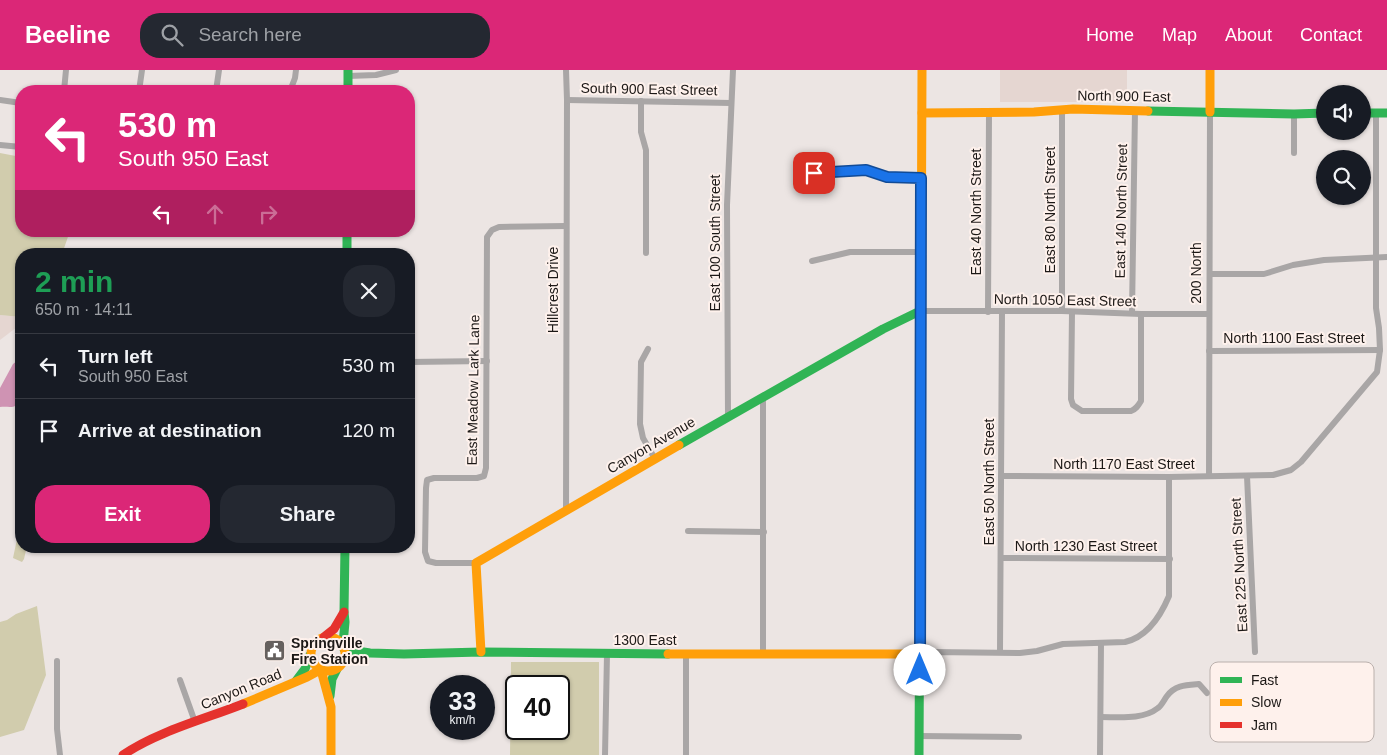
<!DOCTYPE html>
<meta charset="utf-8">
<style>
:root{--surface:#171b24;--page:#242831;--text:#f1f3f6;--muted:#9ea1a6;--line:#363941;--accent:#db2777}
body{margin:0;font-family:Arial,sans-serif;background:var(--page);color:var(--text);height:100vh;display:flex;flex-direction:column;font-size:19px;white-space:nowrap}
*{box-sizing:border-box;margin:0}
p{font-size:16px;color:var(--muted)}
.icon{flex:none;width:28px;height:28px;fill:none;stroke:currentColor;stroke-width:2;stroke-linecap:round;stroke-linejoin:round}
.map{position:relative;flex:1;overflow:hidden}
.side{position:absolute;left:15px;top:178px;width:400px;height:305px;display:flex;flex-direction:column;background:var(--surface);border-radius:20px;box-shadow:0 1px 4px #0004}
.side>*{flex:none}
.guide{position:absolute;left:15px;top:15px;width:400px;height:152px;border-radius:20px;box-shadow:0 1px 4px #0004;background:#db2777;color:#fff;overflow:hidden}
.controls{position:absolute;left:1316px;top:15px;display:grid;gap:10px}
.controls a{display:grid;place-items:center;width:55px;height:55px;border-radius:50%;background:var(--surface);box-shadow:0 1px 4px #0004;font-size:25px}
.speed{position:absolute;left:430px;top:605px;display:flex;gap:10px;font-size:25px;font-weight:700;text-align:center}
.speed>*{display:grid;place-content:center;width:65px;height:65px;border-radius:50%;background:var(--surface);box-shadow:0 1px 4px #0004;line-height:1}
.speed small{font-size:12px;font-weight:400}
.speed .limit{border:2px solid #111;border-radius:8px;background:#fff;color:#111}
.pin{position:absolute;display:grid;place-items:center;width:42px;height:42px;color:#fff;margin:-21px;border-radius:10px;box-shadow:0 2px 8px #0006}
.me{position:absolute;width:55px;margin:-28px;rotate:0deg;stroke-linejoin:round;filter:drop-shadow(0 0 4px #0008)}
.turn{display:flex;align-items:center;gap:18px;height:105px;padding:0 20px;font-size:22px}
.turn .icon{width:65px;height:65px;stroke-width:2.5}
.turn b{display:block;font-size:35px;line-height:42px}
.lanes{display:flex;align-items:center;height:48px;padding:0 20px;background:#0003;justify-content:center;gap:25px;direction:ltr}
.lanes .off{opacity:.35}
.round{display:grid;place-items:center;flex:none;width:52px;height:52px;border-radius:20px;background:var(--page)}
.summary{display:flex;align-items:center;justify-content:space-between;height:85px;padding:0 20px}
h1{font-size:30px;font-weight:600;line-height:38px;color:#1e9e55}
.action{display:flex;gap:10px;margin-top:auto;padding:10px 20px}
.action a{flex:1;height:58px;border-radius:20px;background:var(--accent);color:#fff;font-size:20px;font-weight:600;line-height:58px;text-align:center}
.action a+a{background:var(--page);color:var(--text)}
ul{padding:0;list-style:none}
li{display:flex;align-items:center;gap:15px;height:65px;padding:0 20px;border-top:1px solid var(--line)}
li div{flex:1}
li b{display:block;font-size:19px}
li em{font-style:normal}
header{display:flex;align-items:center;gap:30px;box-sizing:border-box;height:70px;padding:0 25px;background:var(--accent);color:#fff}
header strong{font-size:24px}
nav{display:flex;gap:28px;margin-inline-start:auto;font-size:18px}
.search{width:350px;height:45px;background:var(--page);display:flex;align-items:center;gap:12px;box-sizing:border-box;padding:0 18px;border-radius:20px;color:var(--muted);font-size:19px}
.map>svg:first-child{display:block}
.built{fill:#e5d6d1}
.green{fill:#d1ccad;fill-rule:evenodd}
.water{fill:#cf93b3}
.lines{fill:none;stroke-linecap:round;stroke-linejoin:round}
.street{stroke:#a9a6a6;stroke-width:6}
.fast{stroke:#30b455;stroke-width:9}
.slow{stroke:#ff9f0a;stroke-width:9}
.jam{stroke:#e5322d;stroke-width:9}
.route-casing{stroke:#114b97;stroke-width:12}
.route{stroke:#1a73e8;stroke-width:9}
.labels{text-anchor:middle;stroke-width:4;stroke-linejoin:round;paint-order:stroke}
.street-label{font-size:14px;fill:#1c1816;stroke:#fef1ec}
.poi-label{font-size:14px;font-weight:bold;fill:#1c1816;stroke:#fef1ec;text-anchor:start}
.key{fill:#fef1ec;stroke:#bab0ac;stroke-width:1}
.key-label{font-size:14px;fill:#1c1816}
</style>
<header>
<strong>Beeline</strong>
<div class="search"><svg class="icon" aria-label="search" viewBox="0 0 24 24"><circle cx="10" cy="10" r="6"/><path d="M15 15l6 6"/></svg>Search here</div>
<nav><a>Home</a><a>Map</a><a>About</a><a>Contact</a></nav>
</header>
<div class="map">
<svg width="1387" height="685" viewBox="0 0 1387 685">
<rect width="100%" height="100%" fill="#ece5e3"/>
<g class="built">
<rect x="1000" y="0" width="127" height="32"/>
<polygon points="0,245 21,247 21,254 0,270"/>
</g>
<g class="green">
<polygon points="0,83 21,87 21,161 70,161 62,184 21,184 21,247 0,245"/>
<polygon points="21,468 21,476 27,476 24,489 22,492 13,488 17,469"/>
<polygon points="37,536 46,605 24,660 0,667 0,552 7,550 16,544"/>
<path d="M511 592H599V685H510ZM559 616V659H516V616Z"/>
</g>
<path class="water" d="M21 288V329C16 340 11 336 0 337V318L13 294Z"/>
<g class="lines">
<g class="street">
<polyline points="566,0 567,30 566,441"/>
<polyline points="348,6 376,5 396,0"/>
<polyline points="64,21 66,0"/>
<polyline points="139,21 142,0"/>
<polyline points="216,21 219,0"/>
<polyline points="290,21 295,8 296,0"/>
<polyline points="0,30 21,33"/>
<polyline points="567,30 731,33"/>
<polyline points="641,31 641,62 646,80 646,183"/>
<polyline points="1062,39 1062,241"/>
<polyline points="0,75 21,77"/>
<polyline points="1294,83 1294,44"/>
<polyline points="814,103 866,100 887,107 921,108"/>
<polyline points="812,191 850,182 921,182"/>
<polyline points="1210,204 1264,204 1293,195 1324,190 1387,187"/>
<polyline points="920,241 1062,241 1141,244 1209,244"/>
<polyline points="988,242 989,43"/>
<path d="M1072 242 1071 329 1073 335 1082 341H1131C1136 339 1138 336 1141 331V244"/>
<polyline points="1132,243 1135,40"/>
<polyline points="648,279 641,292 640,354 643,368 655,389"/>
<polyline points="1209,281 1380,280"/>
<polyline points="409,292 487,291"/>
<polyline points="728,347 727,135 733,0"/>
<polyline points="1001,406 1169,407 1273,405 1291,400 1301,392 1377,302 1380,280 1379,258 1376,238 1376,43"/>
<polyline points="1209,406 1210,42"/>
<polyline points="1247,406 1255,582"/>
<polyline points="688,461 764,462"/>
<polyline points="1001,488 1170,489"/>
<polyline points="476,493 436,493 428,491 425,482 426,418 427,410 434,408 477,408 484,406 486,398 487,167 492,160 499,157 566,156"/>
<polyline points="1000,582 1002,242"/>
<polyline points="686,584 686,685"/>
<polyline points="763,584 763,327"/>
<path d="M920 584 932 582 1020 583 1037 581 1063 574 1125 572C1147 567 1161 545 1169 526V407"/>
<polyline points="57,591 57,659 60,685"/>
<polyline points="180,610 195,652"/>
<path d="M1101 647C1119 647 1143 650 1158 638 1162 635 1164 630 1167 626 1175 615 1186 615 1199 614L1207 623"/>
<polyline points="919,666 1019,667"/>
<polyline points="605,685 607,584"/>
<polyline points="1100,685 1101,573"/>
</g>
<g class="fast">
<polyline points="348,0 348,21"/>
<polyline points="1148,41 1294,44 1325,43"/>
<polyline points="1362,43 1387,43"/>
<polyline points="347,161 347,184"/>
<polyline points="679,375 883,259 920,241"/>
<polyline points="343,574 345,552 344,542 345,476"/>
<polyline points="344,579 370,583 404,584 481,582 668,584"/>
<polyline points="296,611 305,599 310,585"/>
<polyline points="330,626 332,609 337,599"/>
<polyline points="919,685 921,247"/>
</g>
<g class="slow">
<polyline points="1210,0 1210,42"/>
<polyline points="922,43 1034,42 1073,39 1148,41"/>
<polyline points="921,247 922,0"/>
<circle cx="328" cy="584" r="17"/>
<polyline points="481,582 476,493 679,375"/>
<polyline points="668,584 920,584"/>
<polyline points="321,600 331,637 331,685"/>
<polyline points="243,634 307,607 320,600"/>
</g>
<g class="jam">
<polyline points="324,567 334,559 344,542"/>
<path d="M123 685C156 662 205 649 243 634"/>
</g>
</g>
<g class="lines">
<defs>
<polyline id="route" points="814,103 866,100 887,107 921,108 920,600"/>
</defs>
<use href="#route" class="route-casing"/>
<use href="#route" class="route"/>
</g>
<defs>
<symbol id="civic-square" viewBox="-11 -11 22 22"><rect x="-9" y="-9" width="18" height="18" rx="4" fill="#65605e" stroke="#fef1ec"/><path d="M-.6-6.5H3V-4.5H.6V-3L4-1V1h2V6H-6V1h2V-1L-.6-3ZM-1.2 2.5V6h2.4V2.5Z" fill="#fff"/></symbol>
</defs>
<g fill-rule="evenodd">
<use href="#civic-square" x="262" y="568" width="25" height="25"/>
</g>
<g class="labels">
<g class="street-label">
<text transform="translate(649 19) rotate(1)" y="5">South 900 East Street</text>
<text transform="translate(1124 26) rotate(1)" y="5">North 900 East</text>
<text transform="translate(1050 140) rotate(-90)" y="5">East 80 North Street</text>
<text transform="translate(1121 141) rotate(-89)" y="5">East 140 North Street</text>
<text transform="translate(976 142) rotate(-90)" y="5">East 40 North Street</text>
<text transform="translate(715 173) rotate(-90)" y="5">East 100 South Street</text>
<text transform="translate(1196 203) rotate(-90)" y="5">200 North</text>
<text transform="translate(553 220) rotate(-90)" y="5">Hillcrest Drive</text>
<text transform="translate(1065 230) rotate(1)" y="5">North 1050 East Street</text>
<text x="1294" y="273">North 1100 East Street</text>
<text transform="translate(473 320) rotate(-89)" y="5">East Meadow Lark Lane</text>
<text transform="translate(651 375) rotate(-30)" y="5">Canyon Avenue</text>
<text x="1124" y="399">North 1170 East Street</text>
<text transform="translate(989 412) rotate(-90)" y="5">East 50 North Street</text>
<text x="1086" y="481">North 1230 East Street</text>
<text transform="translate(1239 495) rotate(-93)" y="5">East 225 North Street</text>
<text x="645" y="575">1300 East</text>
<text transform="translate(241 619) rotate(-22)" y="5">Canyon Road</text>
</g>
<g class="poi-label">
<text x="291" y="578">Springville<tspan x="291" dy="16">Fire Station</tspan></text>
</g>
</g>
<rect x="1210" y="592" width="164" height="80" rx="8" class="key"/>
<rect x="1220" y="607" width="22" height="6" fill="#30b455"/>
<rect x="1220" y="629" width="22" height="7" fill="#ff9f0a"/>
<rect x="1220" y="652" width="22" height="6" fill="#e5322d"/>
<g class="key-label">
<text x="1251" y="615">Fast</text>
<text x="1251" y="637">Slow</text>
<text x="1251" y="660">Jam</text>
</g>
</svg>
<div class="controls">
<a><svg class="icon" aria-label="sound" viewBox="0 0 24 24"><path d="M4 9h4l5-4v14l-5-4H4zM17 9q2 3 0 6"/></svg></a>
<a><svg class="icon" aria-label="search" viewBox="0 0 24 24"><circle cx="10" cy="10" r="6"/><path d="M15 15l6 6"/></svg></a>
</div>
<div class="speed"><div>33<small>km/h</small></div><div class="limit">40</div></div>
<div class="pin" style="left:814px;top:103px;background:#d93025"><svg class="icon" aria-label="arrive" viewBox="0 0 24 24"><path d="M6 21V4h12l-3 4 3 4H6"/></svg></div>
<svg class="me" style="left:920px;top:600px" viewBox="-20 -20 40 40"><circle r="19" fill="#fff"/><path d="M0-13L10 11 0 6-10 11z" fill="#1a73e8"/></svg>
<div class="guide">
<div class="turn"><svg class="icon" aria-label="left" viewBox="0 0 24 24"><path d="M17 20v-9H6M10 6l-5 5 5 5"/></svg><div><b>530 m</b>South 950 East</div></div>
<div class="lanes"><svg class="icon" aria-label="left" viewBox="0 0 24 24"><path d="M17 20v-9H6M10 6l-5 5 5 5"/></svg><svg class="icon off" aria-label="ahead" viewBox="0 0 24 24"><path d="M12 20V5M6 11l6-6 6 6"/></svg><svg class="icon off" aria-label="right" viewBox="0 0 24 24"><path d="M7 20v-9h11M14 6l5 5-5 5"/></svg></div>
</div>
<section class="side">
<div class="summary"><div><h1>2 min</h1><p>650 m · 14:11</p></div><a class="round"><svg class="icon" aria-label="close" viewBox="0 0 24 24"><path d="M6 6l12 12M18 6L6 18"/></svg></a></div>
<ul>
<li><svg class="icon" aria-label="left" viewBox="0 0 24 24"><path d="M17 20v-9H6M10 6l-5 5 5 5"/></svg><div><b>Turn left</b><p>South 950 East</p></div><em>530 m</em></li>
<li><svg class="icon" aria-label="arrive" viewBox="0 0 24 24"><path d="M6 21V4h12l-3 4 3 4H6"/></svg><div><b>Arrive at destination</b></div><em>120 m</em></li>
</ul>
<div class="action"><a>Exit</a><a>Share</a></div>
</section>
</div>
